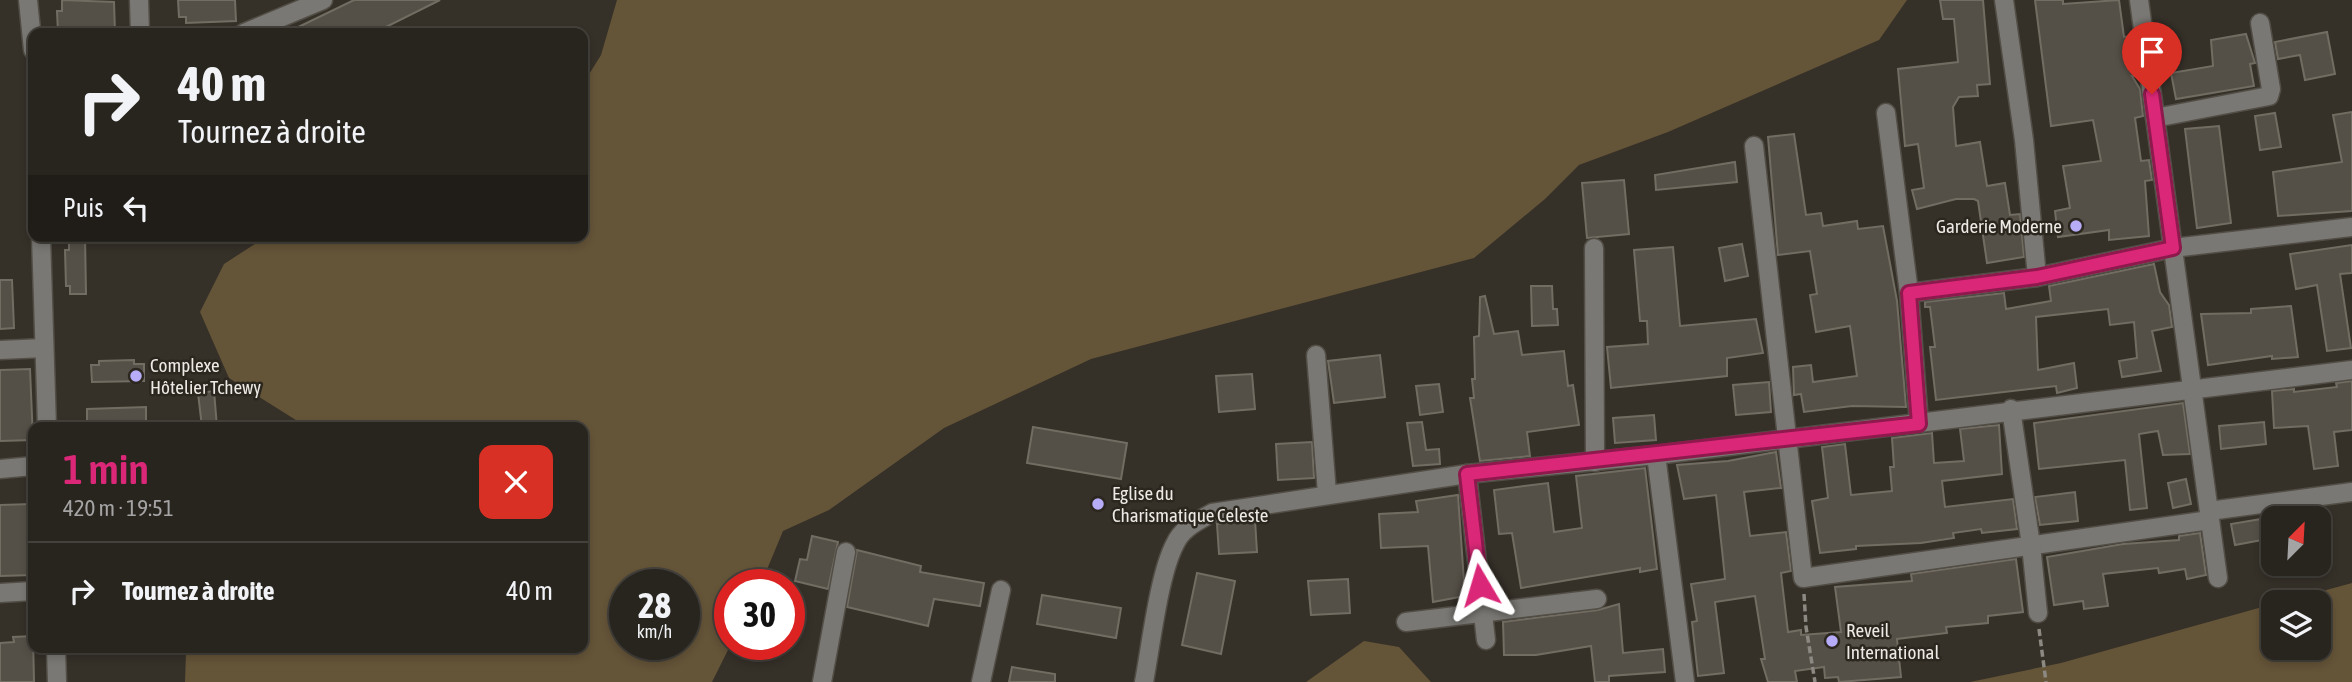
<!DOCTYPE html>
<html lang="fr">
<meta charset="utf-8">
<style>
:root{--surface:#28241e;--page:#34302b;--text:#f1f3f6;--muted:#a5a4a4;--line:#44413c;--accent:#db2777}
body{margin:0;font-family:"Asap Condensed",sans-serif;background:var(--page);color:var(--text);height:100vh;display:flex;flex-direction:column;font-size:26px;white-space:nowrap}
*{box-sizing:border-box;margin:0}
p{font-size:23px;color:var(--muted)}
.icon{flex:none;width:38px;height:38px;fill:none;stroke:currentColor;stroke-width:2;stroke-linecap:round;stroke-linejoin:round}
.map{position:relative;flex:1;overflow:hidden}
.panel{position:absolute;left:28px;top:422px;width:560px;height:231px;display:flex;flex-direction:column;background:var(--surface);border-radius:14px;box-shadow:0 4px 10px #0003,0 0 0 2px var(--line)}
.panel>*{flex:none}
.hud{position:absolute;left:28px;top:28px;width:560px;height:214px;border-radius:14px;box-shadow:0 4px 10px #0003,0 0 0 2px var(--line);background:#28241e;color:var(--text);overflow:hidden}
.needle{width:46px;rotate:24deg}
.tools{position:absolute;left:2261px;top:506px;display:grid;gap:14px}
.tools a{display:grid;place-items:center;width:70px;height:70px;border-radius:14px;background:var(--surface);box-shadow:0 4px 10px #0003,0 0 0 2px var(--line);font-size:35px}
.speed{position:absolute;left:609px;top:569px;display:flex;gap:14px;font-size:35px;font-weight:700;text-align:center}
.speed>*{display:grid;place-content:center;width:91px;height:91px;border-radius:50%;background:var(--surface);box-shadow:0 4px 10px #0003,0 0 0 2px var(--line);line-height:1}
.speed small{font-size:18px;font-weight:400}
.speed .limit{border:10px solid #d22;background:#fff;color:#111}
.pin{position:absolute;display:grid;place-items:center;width:60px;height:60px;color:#fff;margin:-72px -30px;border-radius:50% 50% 50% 0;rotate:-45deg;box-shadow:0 0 7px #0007}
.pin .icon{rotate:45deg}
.me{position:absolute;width:77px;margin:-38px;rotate:353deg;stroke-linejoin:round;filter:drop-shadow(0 0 5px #0008)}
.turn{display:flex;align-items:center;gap:24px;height:147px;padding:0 35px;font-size:32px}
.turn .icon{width:91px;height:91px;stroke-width:2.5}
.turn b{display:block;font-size:49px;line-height:60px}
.then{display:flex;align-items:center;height:66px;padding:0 35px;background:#0003;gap:14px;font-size:26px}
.round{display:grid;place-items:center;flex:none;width:74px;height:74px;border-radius:14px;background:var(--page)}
.overview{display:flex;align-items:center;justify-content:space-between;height:119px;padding:0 35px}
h1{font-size:42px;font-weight:600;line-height:52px;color:var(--accent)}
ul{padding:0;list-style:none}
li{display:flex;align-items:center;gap:21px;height:98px;padding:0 35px;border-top:2px solid var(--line)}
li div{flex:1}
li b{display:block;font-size:26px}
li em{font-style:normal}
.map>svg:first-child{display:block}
.green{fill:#645438;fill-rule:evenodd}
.building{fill:#555047;stroke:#726d63;stroke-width:2}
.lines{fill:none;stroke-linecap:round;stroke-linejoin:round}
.minor-casing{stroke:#524e46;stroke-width:21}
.path{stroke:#8c8882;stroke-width:3.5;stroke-dasharray:7 3.5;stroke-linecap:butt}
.minor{stroke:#7a7874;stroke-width:18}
.route-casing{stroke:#8e194d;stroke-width:18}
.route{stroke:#db2777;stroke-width:12}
.poi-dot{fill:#b6acf8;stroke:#2b271f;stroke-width:2.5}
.labels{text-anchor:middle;stroke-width:5;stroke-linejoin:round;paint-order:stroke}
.poi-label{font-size:19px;fill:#edeae5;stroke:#2b271f;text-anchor:start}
</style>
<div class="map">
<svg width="2352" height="682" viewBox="0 0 2352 682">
<rect width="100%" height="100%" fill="#353028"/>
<g class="green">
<path d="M617 0H1907L1879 40 1668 132 1579 165 1545 199 1474 258 1091 359 944 428 829 510 783 531 761 584H730L731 644 712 682H185L186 652 194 648H583V427H300L299 422 229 378 200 312 224 264 267 236H583V84L601 55ZM625 584H684V644H625Z"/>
<polygon points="2352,583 2352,682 1970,682 2061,663 2273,604 2273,648 2319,648 2319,602 2282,602"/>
<polygon points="1364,641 1399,647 1431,682 1306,682"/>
</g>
<g class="building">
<polygon points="62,0 114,2 115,33 58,33 57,11 62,11"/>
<polygon points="178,0 235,0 236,21 186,23 186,17 179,17"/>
<polygon points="354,0 440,0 374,33 286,33"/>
<polygon points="1940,0 1983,0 1990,84 1977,85 1978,96 1959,97 1953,107 1956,146 1980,142 1987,186 2005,183 2010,215 2020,214 2024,257 1987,263 1978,201 1974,199 1956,199 1917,209 1912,190 1924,188 1918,144 1905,146 1898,69 1958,62 1954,19 1943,19"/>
<polygon points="2035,0 2063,0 2063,4 2119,0 2124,37 2132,36 2138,76 2132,76 2140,89 2143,116 2135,118 2141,161 2149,160 2152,180 2145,181 2149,236 2109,240 2109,230 2058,237 2055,211 2070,208 2063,166 2101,161 2093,120 2051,126"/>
<polygon points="2327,32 2335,74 2305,80 2300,55 2278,59 2275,42"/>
<polygon points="2246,34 2255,63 2250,64 2254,86 2176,99 2171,73 2213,66 2211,40"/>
<polygon points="2352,112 2352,211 2278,216 2273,172 2342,162 2333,115"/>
<polygon points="2275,113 2281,147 2260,150 2255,116"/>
<polygon points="2219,126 2231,223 2197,228 2185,129"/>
<polygon points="1794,134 1806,215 1821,213 1823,226 1857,221 1858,229 1883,226 1897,301 1906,407 1852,406 1804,412 1801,394 1794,395 1793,367 1811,365 1813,382 1857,376 1850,326 1816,332 1810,295 1817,294 1810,251 1778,255 1768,137"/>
<polygon points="1735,162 1737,182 1656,190 1655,175"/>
<polygon points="1624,180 1629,234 1587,238 1582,183"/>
<polygon points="69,236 85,236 86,294 70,294 70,286 66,286 65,250 69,250"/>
<polygon points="1742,244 1748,276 1725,281 1719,248"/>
<polygon points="2352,245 2352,273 2340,274 2351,348 2327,351 2317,285 2296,289 2290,254"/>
<polygon points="1673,247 1680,326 1756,319 1763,353 1727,358 1727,376 1611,388 1607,347 1648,344 1647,321 1640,321 1634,250"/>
<polygon points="2154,264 2160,292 2169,305 2172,327 2152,331 2161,371 2122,377 2119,361 2137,358 2134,322 2110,325 2108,309 2036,317 2038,370 2074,363 2077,388 2057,393 2056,386 1936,400 1930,347 1935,347 1930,307 1925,307 1925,302 2004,293 2006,309 2051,301 2049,286"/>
<polygon points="0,280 12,280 14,328 0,329"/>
<polygon points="1531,286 1552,286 1553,309 1557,309 1558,325 1532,326"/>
<polygon points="1485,296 1494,334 1518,331 1522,355 1564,351 1568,386 1573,385 1579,425 1527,432 1530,456 1480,461 1470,398 1474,398 1472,379 1475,379 1474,337 1479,336 1480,297"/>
<polygon points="2291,306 2298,357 2272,359 2272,356 2208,365 2201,314 2251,313 2251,309"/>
<polygon points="1380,355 1385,397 1334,403 1328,361"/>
<polygon points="134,360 134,364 144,364 144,381 92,382 91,365 99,365 99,361"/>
<polygon points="30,369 33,440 0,441 0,370"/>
<polygon points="1252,374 1255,409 1219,412 1216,376"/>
<polygon points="2352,381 2352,430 2334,432 2338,466 2314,469 2308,426 2274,428 2272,391 2294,389 2294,392 2337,387 2336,383"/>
<polygon points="1769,382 1771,412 1736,415 1733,385"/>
<polygon points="1439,384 1443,412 1420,415 1416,386"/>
<polygon points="214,391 217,427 202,427 198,393"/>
<polygon points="2183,403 2190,454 2163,455 2158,431 2139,434 2147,508 2130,510 2125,460 2039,469 2034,423"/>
<polygon points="146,407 146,424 139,427 87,427 87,409"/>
<polygon points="1654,415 1656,440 1615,443 1613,418"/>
<polygon points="1422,422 1426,450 1439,449 1440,464 1413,466 1407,423"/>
<polygon points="2264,422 2266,444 2221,449 2219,426"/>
<polygon points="1999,425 2002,474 1942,481 1945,507 2013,499 2017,529 1982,533 1981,529 1953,533 1954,538 1921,543 1856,546 1856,549 1820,553 1812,501 1828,498 1822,447 1845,444 1851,495 1892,491 1890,467 1894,467 1892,438 1932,433 1934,463 1964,461 1960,429"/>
<polygon points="1033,427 1127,443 1121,479 1027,463"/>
<polygon points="1312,442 1314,478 1278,480 1276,444"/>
<polygon points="1776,452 1781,488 1744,492 1750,536 1786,532 1791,571 1781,573 1788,632 1801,630 1801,635 1841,632 1835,587 1912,581 1911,574 2016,559 2023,612 1988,616 1988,623 1946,627 1947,633 1897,639 1901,677 1839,682 1838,677 1825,678 1824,667 1795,671 1797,682 1768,682 1761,659 1765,659 1755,596 1715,602 1724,673 1698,676 1692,622 1697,621 1691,584 1725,579 1722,550 1716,495 1684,499 1677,465 1728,461"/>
<polygon points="1645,468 1657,569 1640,572 1640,568 1521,588 1512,533 1499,534 1494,490 1548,483 1554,532 1582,528 1576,476"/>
<polygon points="2186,479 2191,504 2173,508 2168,483"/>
<polygon points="2075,492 2078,521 2040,525 2035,497"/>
<polygon points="1458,495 1465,596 1433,602 1428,546 1381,548 1379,514 1418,512 1416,501"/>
<polygon points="32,504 33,575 0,576 0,505"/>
<polygon points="2273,517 2273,538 2235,545 2231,524"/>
<polygon points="1255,520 1257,552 1219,554 1217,524"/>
<polygon points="2200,533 2206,575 2187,579 2185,569 2159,573 2158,568 2103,574 2108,606 2084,609 2083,601 2054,605 2047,557 2123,544 2179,540 2179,536"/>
<polygon points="812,536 838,542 828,589 795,581 800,559 807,560"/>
<polygon points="857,550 921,566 920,572 984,583 980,606 934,599 928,626 847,607"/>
<polygon points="1197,573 1235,581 1221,654 1182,645"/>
<polygon points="1348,579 1350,613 1311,615 1308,581"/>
<polygon points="1042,595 1121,608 1116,638 1037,624"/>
<polygon points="1619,604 1623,653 1663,649 1665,672 1609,676 1609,682 1595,682 1591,646 1536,655 1504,655 1503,622 1598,610"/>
<polygon points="33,636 34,682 0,682 0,643 14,642 13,637"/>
<polygon points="1012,667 1055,674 1055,682 1009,682"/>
</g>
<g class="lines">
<defs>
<g id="minor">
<polyline points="28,0 33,50"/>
<polyline points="139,0 140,33"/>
<polyline points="2004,0 2024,140 2037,277"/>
<polyline points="2139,0 2218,578"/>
<polyline points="244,33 323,0"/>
<polyline points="1886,113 1909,293 1919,423"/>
<polyline points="2155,118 2269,96 2271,89 2260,23"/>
<polyline points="1754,146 1803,578 2210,520"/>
<polyline points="41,236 47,427"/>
<polyline points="1594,248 1595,462"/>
<polyline points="1909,293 2037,277 2173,248 2352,227"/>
<polyline points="0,350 44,348"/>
<polyline points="1316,355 1327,493"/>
<polyline points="2011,409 2031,545 2038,613"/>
<polyline points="1656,455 1685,682"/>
<polyline points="0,469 33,466"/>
<polyline points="1467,474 1486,640"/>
<polyline points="2209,511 2352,492"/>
<polyline points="0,593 33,591"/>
<polyline points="1406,622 1597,599"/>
<polyline points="56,648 57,682"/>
<polyline points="822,682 846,552"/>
<polyline points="981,682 1001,590"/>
<path d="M1144 682C1151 645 1159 574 1175 544 1182 528 1198 521 1212 513L1467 474 1656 455 2352 370"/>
</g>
</defs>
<use href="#minor" class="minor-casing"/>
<g class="path">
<polyline points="1804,594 1806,627 1815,682"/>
<polyline points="2039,629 2046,682"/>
</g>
<use href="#minor" class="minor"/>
</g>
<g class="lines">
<defs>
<polyline id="route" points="1480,585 1467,474 1919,424 1909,293 2037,277 2173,248 2152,94"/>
</defs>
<use href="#route" class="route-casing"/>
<use href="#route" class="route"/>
</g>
<g class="poi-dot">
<circle cx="2076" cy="226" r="7"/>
<circle cx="136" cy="376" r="7"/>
<circle cx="1098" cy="504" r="7"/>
<circle cx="1832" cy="641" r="7"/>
</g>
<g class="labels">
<g class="poi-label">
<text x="2062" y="233" text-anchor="end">Garderie Moderne</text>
<text x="150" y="372">Complexe<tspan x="150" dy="22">Hôtelier Tchewy</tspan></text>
<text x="1112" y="500">Eglise du<tspan x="1112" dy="22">Charismatique Celeste</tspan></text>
<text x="1846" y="637">Reveil<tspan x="1846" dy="22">International</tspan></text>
</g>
</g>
</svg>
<div class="tools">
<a><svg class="needle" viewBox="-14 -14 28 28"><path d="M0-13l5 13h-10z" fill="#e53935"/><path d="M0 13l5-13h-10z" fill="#a5a4a4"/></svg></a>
<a><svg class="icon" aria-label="layers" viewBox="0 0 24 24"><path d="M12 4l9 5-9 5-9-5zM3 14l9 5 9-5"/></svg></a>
</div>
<div class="speed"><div>28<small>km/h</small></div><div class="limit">30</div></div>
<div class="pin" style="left:2152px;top:94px;background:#d93025"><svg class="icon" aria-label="arrive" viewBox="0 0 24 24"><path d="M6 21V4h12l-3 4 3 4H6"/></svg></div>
<svg class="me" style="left:1480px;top:585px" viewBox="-20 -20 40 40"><path d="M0-17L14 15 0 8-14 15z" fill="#db2777" stroke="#fff" stroke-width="4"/></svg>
<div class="hud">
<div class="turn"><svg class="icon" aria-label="right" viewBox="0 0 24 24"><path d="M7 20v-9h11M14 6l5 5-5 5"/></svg><div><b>40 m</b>Tournez à droite</div></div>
<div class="then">Puis<svg class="icon" aria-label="left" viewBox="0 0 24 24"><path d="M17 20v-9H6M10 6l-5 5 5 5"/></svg></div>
</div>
<section class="panel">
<div class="overview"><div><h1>1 min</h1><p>420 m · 19:51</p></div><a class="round" style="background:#d93025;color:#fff"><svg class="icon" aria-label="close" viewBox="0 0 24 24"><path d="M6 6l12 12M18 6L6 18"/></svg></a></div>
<ul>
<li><svg class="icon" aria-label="right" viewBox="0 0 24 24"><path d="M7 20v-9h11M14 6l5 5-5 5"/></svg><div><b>Tournez à droite</b></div><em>40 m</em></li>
</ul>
</section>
</div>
